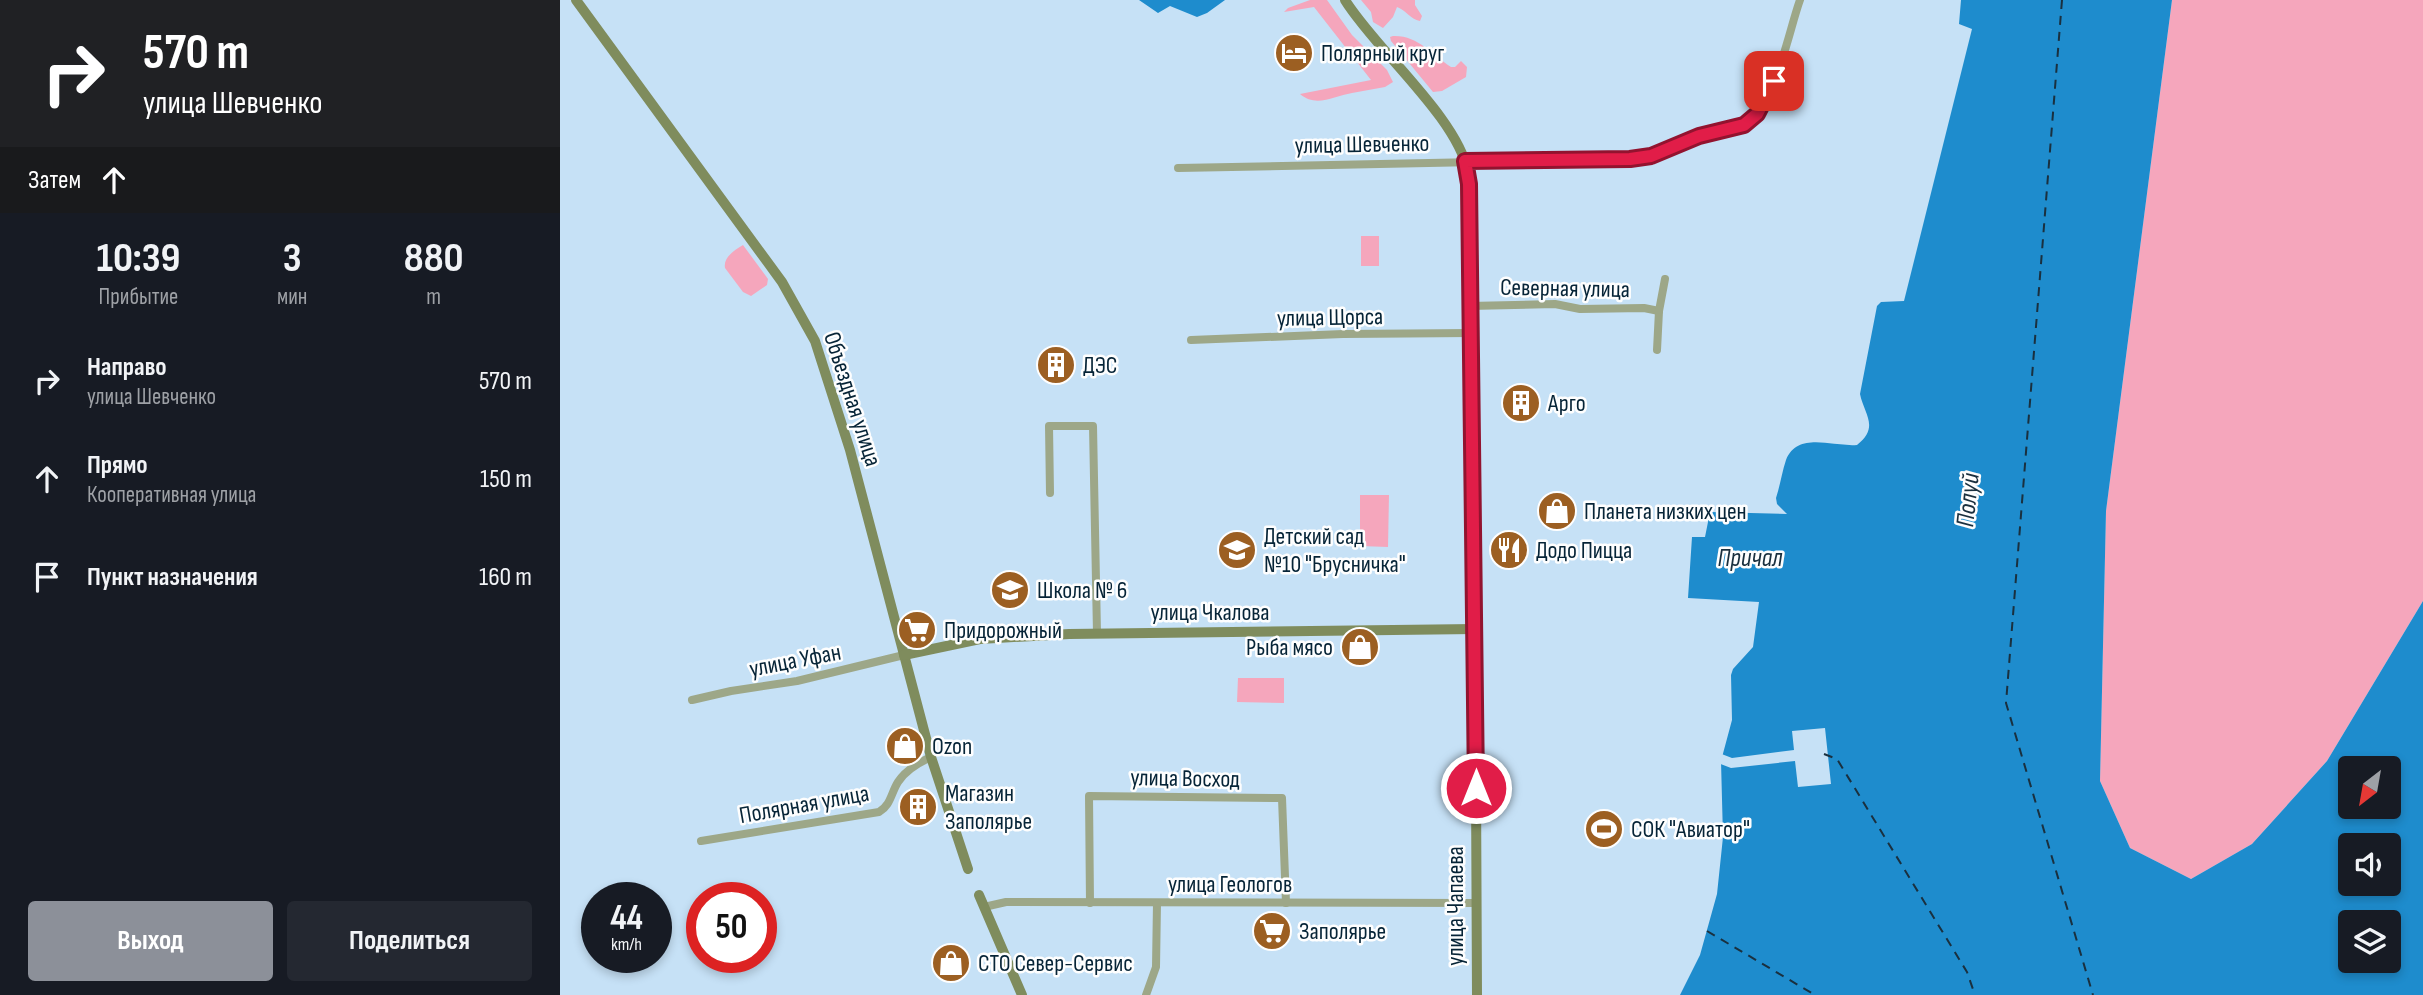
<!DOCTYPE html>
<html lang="ru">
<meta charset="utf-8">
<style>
:root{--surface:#171b24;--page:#242831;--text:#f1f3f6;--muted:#9ea1a6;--accent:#8c9099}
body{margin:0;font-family:"Sofia Sans Condensed",sans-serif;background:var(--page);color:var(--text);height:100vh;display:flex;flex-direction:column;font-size:26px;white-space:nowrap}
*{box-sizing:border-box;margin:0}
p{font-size:23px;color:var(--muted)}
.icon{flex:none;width:38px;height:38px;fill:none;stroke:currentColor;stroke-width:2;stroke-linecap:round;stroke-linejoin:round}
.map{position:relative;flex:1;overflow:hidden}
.panel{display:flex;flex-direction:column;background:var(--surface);width:560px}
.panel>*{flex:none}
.guide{background:#202124;color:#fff;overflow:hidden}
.needle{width:46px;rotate:211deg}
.fabs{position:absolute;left:1778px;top:756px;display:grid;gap:14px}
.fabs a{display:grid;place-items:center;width:63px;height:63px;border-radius:7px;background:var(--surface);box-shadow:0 4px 10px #0003;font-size:35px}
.speed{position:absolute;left:21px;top:882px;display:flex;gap:14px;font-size:35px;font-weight:700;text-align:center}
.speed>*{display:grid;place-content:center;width:91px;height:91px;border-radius:50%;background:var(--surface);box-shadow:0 4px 10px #0003;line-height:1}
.speed small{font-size:18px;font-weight:400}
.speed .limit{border:10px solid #d22;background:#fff;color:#111}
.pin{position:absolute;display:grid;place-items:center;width:60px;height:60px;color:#fff;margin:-30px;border-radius:14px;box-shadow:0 4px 10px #0006}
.me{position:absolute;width:77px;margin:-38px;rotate:0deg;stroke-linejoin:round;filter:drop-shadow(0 0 5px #0008)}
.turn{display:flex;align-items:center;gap:24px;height:147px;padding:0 28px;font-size:32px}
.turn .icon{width:91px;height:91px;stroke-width:2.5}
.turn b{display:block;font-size:49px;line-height:60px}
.then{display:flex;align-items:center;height:66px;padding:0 28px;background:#0003;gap:14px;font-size:26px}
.eta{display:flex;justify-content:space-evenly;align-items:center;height:119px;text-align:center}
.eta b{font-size:42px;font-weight:700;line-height:49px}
.cta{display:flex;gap:14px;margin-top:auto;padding:14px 28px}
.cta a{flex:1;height:80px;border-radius:7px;background:var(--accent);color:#fff;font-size:28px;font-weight:700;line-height:80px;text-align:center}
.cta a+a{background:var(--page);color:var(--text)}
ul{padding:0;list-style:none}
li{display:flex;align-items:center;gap:21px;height:98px;padding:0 28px}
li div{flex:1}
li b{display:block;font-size:26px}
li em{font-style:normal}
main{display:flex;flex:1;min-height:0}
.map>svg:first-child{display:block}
.green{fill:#f5a6bc}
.water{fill:#1e8ccd;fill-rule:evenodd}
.pier{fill:#c6e1f6}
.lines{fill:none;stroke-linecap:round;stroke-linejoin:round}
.ferry{stroke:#1a303f;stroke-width:2;stroke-dasharray:9 7;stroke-linecap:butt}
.street{stroke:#9da788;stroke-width:8}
.secondary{stroke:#7f8c5d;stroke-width:10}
.route-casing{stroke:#92132f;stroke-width:18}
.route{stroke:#e11d48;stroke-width:12}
.labels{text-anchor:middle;stroke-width:5;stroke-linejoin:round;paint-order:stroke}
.poi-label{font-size:24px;fill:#062437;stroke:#fefefe;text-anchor:start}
.street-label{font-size:24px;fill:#062437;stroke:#fefefe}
.water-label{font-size:26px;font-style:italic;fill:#1a303f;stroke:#fefefe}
</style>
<main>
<section class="panel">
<div class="guide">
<div class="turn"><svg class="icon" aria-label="right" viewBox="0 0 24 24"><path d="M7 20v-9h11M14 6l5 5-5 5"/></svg><div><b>570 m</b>улица Шевченко</div></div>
<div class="then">Затем<svg class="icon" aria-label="ahead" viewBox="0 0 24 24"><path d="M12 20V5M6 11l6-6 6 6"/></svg></div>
</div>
<div class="eta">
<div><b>10:39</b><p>Прибытие</p></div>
<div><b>3</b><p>мин</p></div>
<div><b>880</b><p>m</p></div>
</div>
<ul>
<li><svg class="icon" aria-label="right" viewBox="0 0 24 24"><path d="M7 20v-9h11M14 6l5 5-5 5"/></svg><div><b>Направо</b><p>улица Шевченко</p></div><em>570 m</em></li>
<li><svg class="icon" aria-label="ahead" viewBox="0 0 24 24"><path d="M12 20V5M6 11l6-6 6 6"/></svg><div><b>Прямо</b><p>Кооперативная улица</p></div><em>150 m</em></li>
<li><svg class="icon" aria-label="arrive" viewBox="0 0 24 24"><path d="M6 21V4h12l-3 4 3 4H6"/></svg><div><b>Пункт назначения</b></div><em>160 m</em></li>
</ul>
<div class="cta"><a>Выход</a><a>Поделиться</a></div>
</section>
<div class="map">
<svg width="1863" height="995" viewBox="0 0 1863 995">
<rect width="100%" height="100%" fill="#c6e1f6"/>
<g class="green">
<path d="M750 0H767L792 35 827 70 833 82 825 87C814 89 803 91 792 93 774 96 756 108 740 94L811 80 754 7 724 12 728 8Z"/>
<path d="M801 0H855V5L862 16 860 21C850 19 846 10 837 7L833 17 823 28 813 22 811 12Z"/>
<polygon points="1612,0 1863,0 1863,601 1767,761 1692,844 1631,879 1570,848 1540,781 1546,511"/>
<path d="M833 36C858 35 872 55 891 67H895L901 61 907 67 906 77 882 91 873 92 831 41 830 37Z"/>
<rect x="801" y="236" width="18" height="30"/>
<path d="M183 245 208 279 207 285 191 296 183 292 165 268C163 257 175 250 183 245Z"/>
<polygon points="800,495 829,495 828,547 800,546"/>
<polygon points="678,678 724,678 724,703 677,702"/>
</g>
<g class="water">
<polygon points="574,0 665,0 647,13 637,17 610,6 598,13 579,0"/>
<path d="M1401 0H1612L1546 511 1540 781 1570 848 1631 879 1692 844 1767 761 1863 601V995H1120L1140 955 1157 894 1163 837 1161 761 1172 720 1171 675 1173 669 1193 647 1199 602 1128 598 1132 537H1145L1150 512 1227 514 1217 504 1216 498C1220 486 1222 472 1226 460 1238 431 1272 447 1297 445 1320 427 1304 414 1300 394L1317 306 1321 302 1344 301 1412 29 1399 24ZM1790 768H1829V807H1790ZM1790 845H1829V884H1790ZM1790 922H1829V961H1790Z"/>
</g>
<polygon class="pier" points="1265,728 1271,784 1238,787 1235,761 1171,768 1158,763 1159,753 1172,758 1234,750 1232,731"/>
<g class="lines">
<g class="ferry">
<polyline points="1502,0 1446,703 1533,995"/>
<polyline points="1264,754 1277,759 1407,972 1415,995"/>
<polyline points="1147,931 1255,995"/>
</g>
<g class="street">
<path d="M618 168 1070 159C1095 157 1113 144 1136 137 1151 132 1169 132 1183 125 1215 109 1228 33 1240 0"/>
<polyline points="909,306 995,304 1020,309 1084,308 1099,311"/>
<polyline points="631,340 783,334 910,333"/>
<polyline points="1097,350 1099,311 1105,279"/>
<polyline points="490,493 489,426 533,426 537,633"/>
<polyline points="132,700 171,691 237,681 344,655"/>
<path d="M141 841 319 812C331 805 331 793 338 782 345 771 360 762 371 757"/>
<polyline points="530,903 529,796 722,798 726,903"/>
<polyline points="424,907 446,902 916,903"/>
<polyline points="586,995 596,967 597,903"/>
</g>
<g class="secondary">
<polyline points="16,0 222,282 255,341 290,450 371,757 408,869"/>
<path d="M785 0C816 50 897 117 908 172L915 571 917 995"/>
<polyline points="344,655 420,639 509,634 915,629"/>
<polyline points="419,895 462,995"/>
</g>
</g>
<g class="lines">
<defs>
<polyline id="route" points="916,788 909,184 905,161 1070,159 1091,156 1139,136 1184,125 1197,114 1214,81"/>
</defs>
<use href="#route" class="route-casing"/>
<use href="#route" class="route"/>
</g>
<defs>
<symbol id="hotel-disc" viewBox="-11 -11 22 22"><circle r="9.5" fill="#9c5f22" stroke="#fefefe"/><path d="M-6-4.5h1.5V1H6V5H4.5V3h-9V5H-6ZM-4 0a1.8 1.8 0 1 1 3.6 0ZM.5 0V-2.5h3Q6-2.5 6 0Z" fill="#fff"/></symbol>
<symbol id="building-disc" viewBox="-11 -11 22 22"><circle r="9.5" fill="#9c5f22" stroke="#fefefe"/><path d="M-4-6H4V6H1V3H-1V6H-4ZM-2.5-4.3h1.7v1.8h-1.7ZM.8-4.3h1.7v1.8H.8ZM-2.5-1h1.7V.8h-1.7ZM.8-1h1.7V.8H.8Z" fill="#fff"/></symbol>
<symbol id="shop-disc" viewBox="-11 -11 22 22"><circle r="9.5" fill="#9c5f22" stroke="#fefefe"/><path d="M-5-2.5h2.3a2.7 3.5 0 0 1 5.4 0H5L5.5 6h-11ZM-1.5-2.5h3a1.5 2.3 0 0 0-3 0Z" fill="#fff"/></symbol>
<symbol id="school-disc" viewBox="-11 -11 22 22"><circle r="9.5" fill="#9c5f22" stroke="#fefefe"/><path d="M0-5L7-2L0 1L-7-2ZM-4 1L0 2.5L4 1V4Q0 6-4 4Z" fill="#fff"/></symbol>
<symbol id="restaurant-disc" viewBox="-11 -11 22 22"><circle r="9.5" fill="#9c5f22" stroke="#fefefe"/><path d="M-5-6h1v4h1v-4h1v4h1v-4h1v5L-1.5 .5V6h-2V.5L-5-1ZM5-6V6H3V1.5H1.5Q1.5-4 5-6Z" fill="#fff"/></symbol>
<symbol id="supermarket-disc" viewBox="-11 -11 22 22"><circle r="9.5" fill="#9c5f22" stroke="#fefefe"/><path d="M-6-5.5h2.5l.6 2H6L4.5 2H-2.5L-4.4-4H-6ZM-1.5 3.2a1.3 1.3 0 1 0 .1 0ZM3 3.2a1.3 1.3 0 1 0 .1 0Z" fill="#fff"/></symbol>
<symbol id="stadium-disc" viewBox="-11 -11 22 22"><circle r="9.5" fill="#9c5f22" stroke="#fefefe"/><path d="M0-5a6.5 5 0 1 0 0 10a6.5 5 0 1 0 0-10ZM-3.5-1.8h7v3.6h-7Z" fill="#fff"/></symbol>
</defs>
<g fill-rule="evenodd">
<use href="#hotel-disc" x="712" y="31" width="44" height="44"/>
<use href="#building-disc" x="474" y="343" width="44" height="44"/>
<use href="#building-disc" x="939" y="381" width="44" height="44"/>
<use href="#shop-disc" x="975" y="489" width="44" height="44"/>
<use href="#school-disc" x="655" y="528" width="44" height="44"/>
<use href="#restaurant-disc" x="927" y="528" width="44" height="44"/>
<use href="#school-disc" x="428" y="568" width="44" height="44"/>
<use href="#supermarket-disc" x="335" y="608" width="44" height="44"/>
<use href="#shop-disc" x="778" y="625" width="44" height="44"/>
<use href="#shop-disc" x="323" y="724" width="44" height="44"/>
<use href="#building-disc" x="336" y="785" width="44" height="44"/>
<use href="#stadium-disc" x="1022" y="807" width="44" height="44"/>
<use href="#supermarket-disc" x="690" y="909" width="44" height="44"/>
<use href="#shop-disc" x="369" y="941" width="44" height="44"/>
</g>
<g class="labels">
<g class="poi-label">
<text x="761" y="61">Полярный круг</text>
<text x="523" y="373">ДЭС</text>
<text x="988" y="411">Арго</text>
<text x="1024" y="519">Планета низких цен</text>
<text x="704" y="544">Детский сад<tspan x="704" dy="28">№10 "Брусничка"</tspan></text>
<text x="976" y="558">Додо Пицца</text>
<text x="477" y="598">Школа № 6</text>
<text x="384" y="638">Придорожный</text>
<text x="773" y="655" text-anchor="end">Рыба мясо</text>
<text x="372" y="754">Ozon</text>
<text x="385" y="801">Магазин<tspan x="385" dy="28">Заполярье</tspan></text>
<text x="1071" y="837">СОК "Авиатор"</text>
<text x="739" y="939">Заполярье</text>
<text x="418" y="971">СТО Север-Сервис</text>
</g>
<g class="street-label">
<text transform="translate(802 144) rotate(-1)" y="8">улица Шевченко</text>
<text transform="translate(1005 288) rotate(1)" y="8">Северная улица</text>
<text transform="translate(770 317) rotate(-1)" y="8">улица Щорса</text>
<text transform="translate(293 399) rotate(72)" y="8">Объездная улица</text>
<text x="650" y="620">улица Чкалова</text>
<text transform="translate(235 660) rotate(-11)" y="8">улица Уфан</text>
<text transform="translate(625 778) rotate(1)" y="8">улица Восход</text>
<text transform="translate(244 804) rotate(-10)" y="8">Полярная улица</text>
<text x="670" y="892">улица Геологов</text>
<text transform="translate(895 906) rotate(-90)" y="8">улица Чапаева</text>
</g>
<g class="water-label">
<text transform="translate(1407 500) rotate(-84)" y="9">Полуй</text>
<text x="1190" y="566">Причал</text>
</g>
</g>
</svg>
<div class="fabs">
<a><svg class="needle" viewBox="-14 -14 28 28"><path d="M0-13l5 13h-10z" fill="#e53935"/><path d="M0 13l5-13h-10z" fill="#9ea1a6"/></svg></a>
<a><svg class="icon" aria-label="sound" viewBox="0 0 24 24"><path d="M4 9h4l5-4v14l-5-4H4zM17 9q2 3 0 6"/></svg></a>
<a><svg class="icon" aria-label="layers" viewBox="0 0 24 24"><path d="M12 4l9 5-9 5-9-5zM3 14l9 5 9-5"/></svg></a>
</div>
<div class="speed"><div>44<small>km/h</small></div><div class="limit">50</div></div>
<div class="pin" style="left:1214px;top:81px;background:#d93025"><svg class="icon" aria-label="arrive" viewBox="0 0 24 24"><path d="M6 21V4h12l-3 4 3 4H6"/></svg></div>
<svg class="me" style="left:916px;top:788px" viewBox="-20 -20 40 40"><circle r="17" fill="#e11d48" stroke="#fff" stroke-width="3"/><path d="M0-11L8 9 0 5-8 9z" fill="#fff"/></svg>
</div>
</main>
